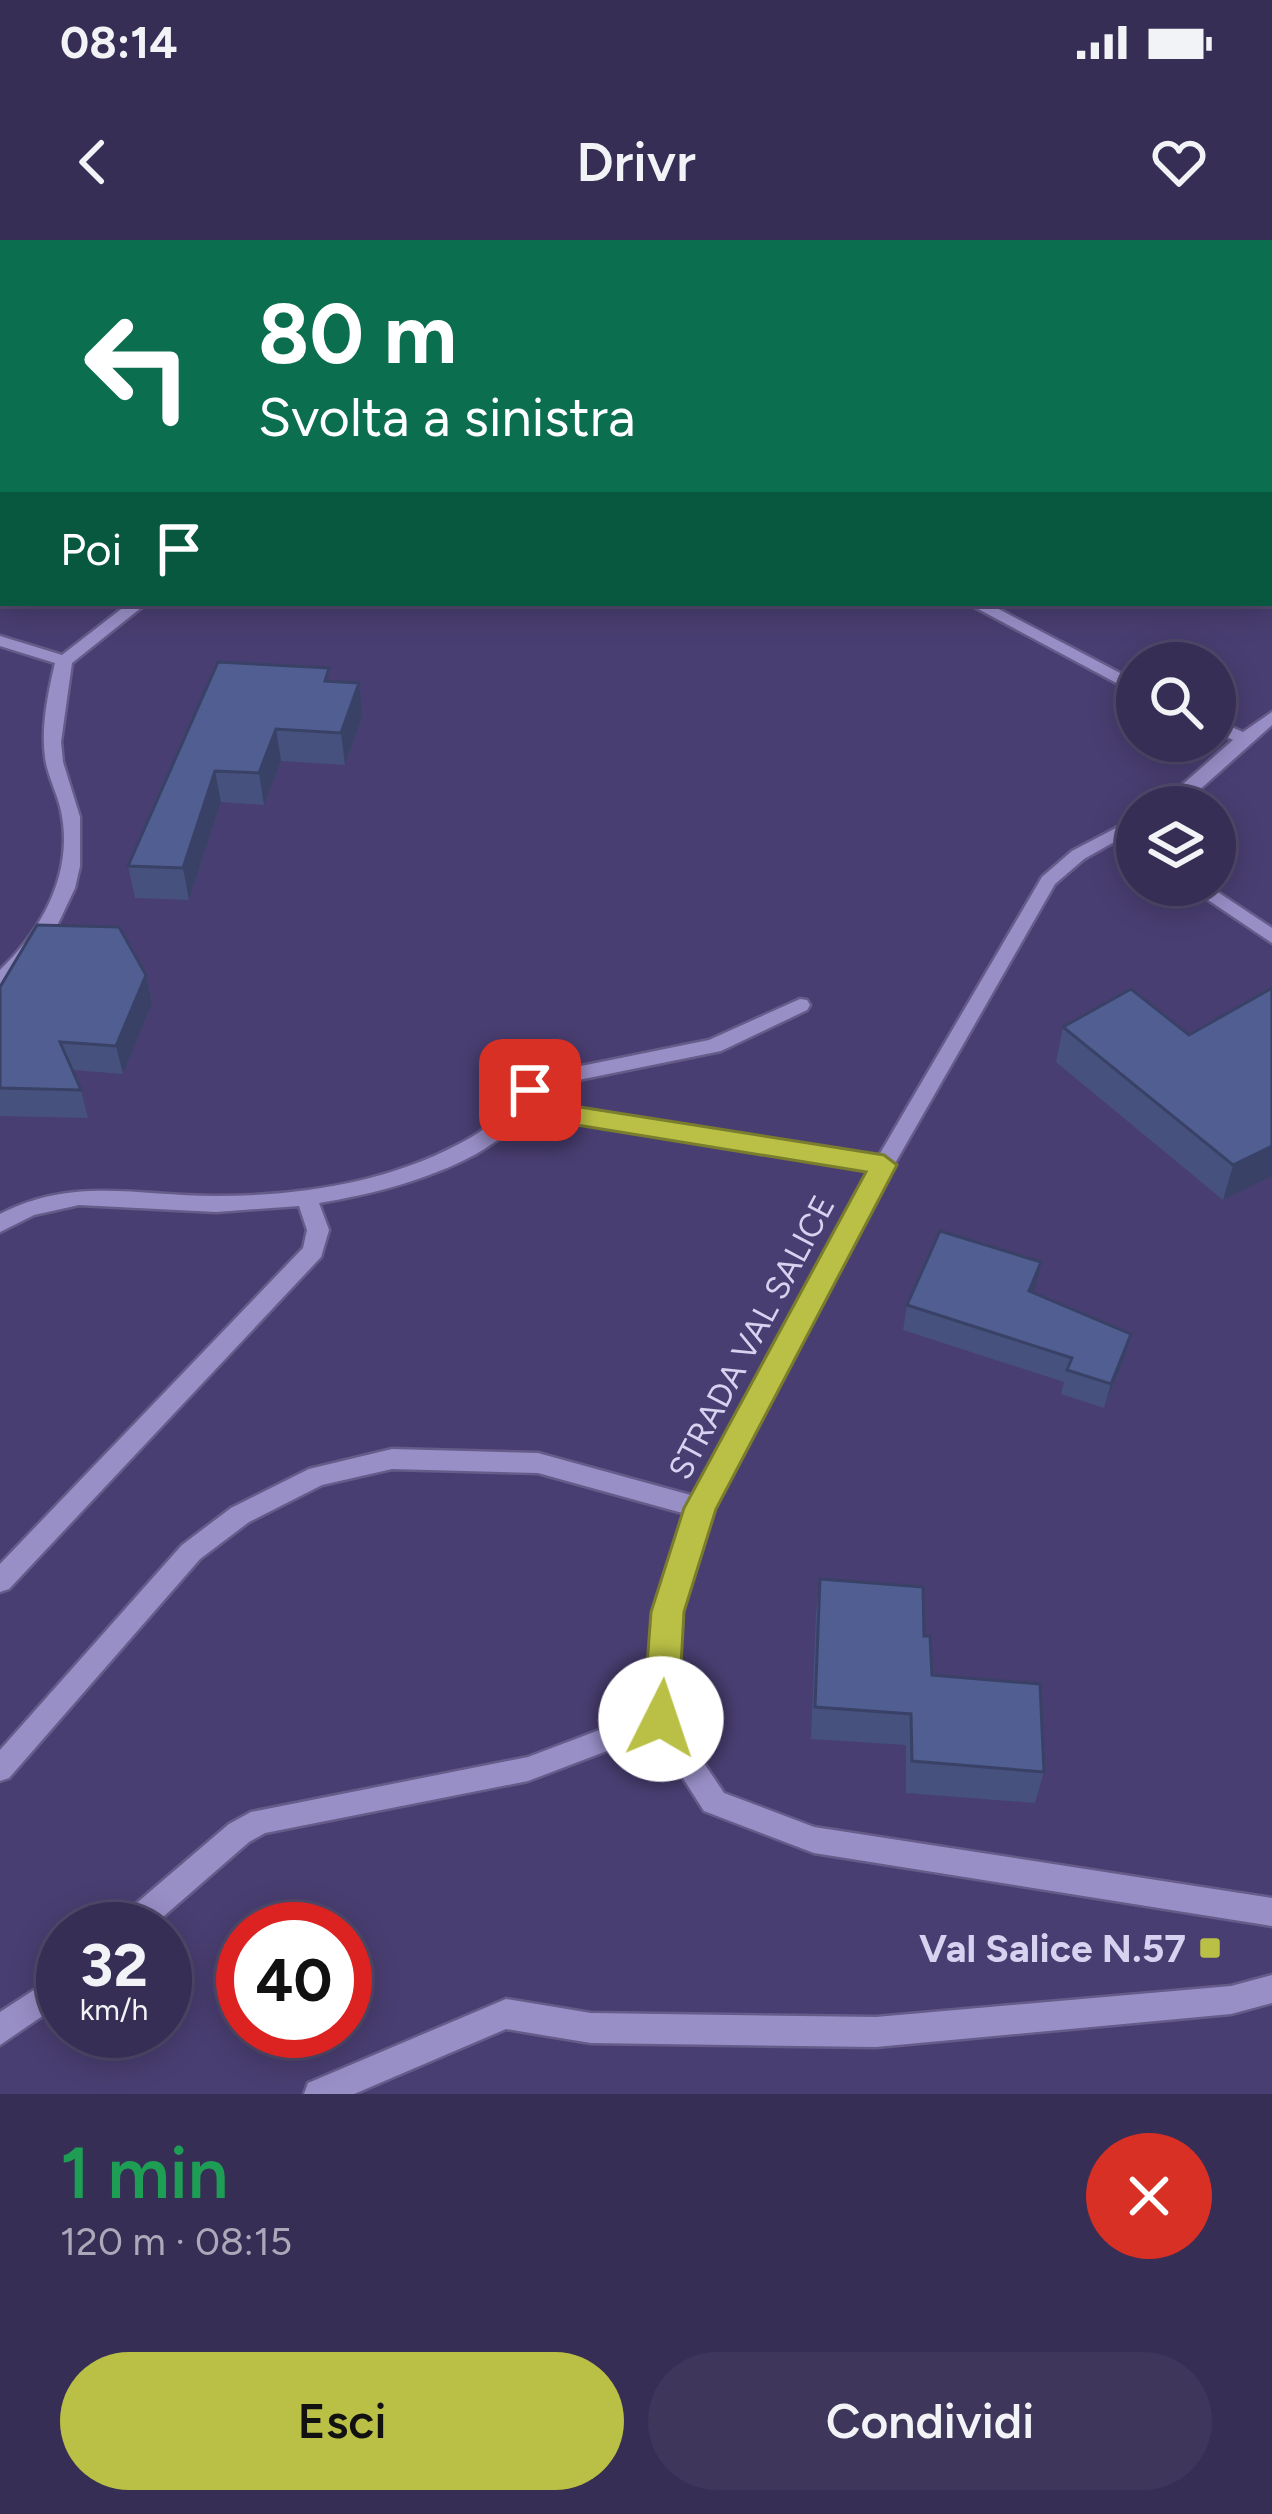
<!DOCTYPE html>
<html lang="it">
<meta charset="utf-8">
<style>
:root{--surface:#372e55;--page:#3e365b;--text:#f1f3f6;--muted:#aaa8b9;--line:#514a6c;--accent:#bac045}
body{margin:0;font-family:Figtree,sans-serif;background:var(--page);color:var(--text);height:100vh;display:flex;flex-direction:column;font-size:45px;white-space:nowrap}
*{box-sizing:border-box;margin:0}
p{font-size:39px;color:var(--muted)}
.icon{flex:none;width:66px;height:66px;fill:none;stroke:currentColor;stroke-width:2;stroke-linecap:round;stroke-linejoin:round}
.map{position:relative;height:1854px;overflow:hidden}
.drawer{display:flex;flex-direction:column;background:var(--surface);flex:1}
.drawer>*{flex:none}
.hud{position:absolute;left:0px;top:0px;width:1272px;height:366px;box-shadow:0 6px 30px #0003,0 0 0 3px var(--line);background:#0b6e4f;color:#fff;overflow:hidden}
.fabs{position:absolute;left:1116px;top:402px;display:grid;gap:24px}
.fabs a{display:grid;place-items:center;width:120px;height:120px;border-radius:50%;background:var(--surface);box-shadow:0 6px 30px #0003,0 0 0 3px var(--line);font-size:60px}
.speed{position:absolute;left:36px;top:1662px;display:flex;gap:24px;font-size:60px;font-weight:700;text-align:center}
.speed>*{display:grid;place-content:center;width:156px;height:156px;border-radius:50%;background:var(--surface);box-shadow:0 6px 30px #0003,0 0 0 3px var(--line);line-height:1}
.speed small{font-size:30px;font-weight:400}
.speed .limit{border:18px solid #d22;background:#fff;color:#111}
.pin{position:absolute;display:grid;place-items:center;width:102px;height:102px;color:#fff;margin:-51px;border-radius:24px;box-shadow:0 6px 18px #0006}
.me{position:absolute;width:132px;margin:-66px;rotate:4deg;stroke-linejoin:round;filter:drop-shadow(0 0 9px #0008)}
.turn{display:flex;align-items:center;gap:42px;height:252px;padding:0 60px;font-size:54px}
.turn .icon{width:156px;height:156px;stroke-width:2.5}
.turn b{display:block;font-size:84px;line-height:102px}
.then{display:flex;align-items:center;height:114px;padding:0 60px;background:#0003;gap:24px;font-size:45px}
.round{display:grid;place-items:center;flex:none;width:126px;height:126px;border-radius:63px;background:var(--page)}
.headline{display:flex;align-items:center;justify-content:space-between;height:204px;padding:0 60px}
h1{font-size:72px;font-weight:600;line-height:90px;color:#1e9e55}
.primary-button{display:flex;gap:24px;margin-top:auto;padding:24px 60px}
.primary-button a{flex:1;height:138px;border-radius:72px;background:var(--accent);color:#111;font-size:48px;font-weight:600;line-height:138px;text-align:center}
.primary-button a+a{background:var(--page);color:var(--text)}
.status{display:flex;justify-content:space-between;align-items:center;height:84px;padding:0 60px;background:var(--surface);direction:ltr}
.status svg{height:33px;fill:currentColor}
header{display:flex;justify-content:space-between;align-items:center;height:156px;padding:0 60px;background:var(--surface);font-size:54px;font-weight:600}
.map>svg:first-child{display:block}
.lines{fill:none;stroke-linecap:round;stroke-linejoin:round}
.minor-casing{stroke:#655c8a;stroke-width:5}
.minor{fill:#998fc7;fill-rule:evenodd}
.wall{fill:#46517e}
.shaded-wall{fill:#394266}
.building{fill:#515e92;stroke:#394266;stroke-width:3}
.route{fill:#bac045;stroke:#797d2d;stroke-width:3}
.poi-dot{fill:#bac045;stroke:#493e71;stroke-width:4.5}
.labels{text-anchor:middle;stroke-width:12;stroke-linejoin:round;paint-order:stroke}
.street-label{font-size:33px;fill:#d6d2f0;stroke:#493e71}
.near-poi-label{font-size:39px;font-weight:bold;fill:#d6d2f0;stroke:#493e71;text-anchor:end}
</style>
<div class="status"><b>08:14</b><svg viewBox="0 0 49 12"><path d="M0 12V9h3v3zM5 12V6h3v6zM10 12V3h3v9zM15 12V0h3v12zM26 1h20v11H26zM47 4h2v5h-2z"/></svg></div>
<header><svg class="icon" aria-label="back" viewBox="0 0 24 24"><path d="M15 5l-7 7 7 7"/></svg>Drivr<svg class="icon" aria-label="heart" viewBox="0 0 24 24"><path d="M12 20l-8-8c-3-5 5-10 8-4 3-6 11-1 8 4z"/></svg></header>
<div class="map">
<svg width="1272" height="1854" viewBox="0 0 1272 1854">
<rect width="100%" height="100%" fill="#493e71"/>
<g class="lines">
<defs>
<g id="minor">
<polygon points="661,0 676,0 659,3"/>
<polygon points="858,0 872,0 874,3 860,3"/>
<path d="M129 363H147L72 423 61 502 63 522 80 577V626L75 648 56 688 7 745 0 747V730C43 689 74 632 61 571 57 552 47 535 45 517 41 486 48 453 55 423L0 406V396L62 415Z"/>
<polygon points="967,363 987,363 1137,442 1137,454"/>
<polygon points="1272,472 1272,485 1187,561 1178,567 1157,567 1233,500 1215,491 1215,480 1243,492"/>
<path d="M1137 577V589L1084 619 1055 644 894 925 712 1269 681 1372 673 1477 724 1553 814 1587 1272 1658V1686L814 1613 704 1571 654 1493 528 1541 265 1593 249 1602 149 1689H114L118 1679 229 1584 251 1572 528 1517 647 1472 655 1372 686 1274 538 1233 392 1229 322 1245 249 1282 200 1319 9 1538 0 1541V1510L182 1305 231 1268 309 1229 392 1209 538 1213 694 1256 871 930 577 883 539 870C518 885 498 901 476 914 428 940 373 954 319 963L329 990 321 1017 9 1349 0 1352V1324L303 1008 307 990 299 966 216 972 79 965 34 975 0 992V974C74 936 138 956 216 956 297 956 385 943 457 905 482 893 503 875 526 859L520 849 542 834 709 800 800 759 807 760 810 765 807 770 721 811 554 845 542 852 544 856 580 869 878 917 1042 637 1072 611Z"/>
<polygon points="1186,645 1207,645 1272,688 1272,703"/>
<polygon points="63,1731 63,1762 0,1805 0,1772"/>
<polygon points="1272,1735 1272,1763 1231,1774 876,1807 591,1803 506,1789 354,1854 304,1854 308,1843 506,1759 591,1773 876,1777 1231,1746"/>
</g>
</defs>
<use href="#minor" class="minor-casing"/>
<use href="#minor" class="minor"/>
</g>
<g class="wall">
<polygon points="218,422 331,441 359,443 363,475 345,525 281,521 264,565 221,562 189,660 135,658 128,626"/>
<polygon points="146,735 152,763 123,834 72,830 81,850 88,878 0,876 0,747"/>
<polygon points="1063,787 1272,936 1223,960 1056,822"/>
<polygon points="1041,1022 1033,1053 1124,1119 1104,1168 1061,1154 1064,1142 903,1090 907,1065"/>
<polygon points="820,1339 924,1396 932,1435 1044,1532 1035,1563 906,1553 906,1505 811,1499 816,1372"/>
</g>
<g class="shaded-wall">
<polygon points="1272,219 1272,239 1269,241 1269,221"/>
<polygon points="3,259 3,290 0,294 0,262"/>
<polygon points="359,443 363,475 345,525 341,493"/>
<polygon points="276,489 281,521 264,565 259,533"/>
<polygon points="215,531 221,562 189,660 183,628"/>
<polygon points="146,735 152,763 123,834 116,806"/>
<polygon points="1272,906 1272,936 1223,960 1233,925"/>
<polygon points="1041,1022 1036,1047 1024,1076 1029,1051"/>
<polygon points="1131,1094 1124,1119 1104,1168 1111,1144"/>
</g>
<g class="building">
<polygon points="164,0 255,0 289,3 162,3"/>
<polygon points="347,0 481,0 479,3 345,3"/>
<polygon points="0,16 3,16 3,259 0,262"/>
<polygon points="1269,164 1272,164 1272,219 1269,221"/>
<polygon points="218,422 329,428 325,441 359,443 341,493 276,489 259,533 215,531 183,628 128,626"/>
<polygon points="37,685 119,687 146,735 116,806 60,802 81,850 0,848 0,747"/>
<polygon points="1272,748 1272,906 1233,925 1063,787 1131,749 1189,795"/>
<polygon points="940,991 1041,1022 1029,1051 1131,1094 1111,1144 1067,1130 1072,1118 907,1065"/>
<polygon points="820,1339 923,1347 924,1396 930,1396 932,1435 1040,1444 1044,1532 912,1521 911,1474 815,1467"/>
</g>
<polygon class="route" points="530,840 539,843 546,854 580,867 884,915 897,925 716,1269 684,1372 678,1479 673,1490 661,1494 648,1490 643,1479 651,1372 684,1268 866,932 577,885 527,868 517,850"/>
<rect class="poi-dot" x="1198" y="1696" width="24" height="24" rx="6"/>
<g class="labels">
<g class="street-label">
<text transform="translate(751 1097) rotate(-62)" y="12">STRADA VAL SALICE</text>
</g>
<g class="near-poi-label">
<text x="1186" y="1722">Val Salice N.57</text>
</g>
</g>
</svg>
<div class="fabs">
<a><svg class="icon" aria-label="search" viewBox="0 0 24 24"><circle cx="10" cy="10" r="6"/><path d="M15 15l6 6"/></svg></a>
<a><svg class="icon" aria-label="layers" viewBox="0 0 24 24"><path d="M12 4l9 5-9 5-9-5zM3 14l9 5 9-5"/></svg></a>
</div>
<div class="speed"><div>32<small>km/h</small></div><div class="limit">40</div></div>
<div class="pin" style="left:530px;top:850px;background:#d93025"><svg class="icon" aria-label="arrive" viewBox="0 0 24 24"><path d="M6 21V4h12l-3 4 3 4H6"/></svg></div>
<svg class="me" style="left:661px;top:1479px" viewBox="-20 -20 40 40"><circle r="19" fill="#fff"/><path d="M0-13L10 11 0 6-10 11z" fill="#bac045"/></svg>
<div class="hud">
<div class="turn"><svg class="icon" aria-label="left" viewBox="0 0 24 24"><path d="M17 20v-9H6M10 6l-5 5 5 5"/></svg><div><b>80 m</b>Svolta a sinistra</div></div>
<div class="then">Poi<svg class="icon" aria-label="arrive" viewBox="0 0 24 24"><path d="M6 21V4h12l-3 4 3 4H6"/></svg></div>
</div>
</div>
<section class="drawer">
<div class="headline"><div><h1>1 min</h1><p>120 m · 08:15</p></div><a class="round" style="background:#d93025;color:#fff"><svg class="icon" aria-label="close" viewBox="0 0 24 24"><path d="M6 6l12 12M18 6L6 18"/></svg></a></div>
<div class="primary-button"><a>Esci</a><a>Condividi</a></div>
</section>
